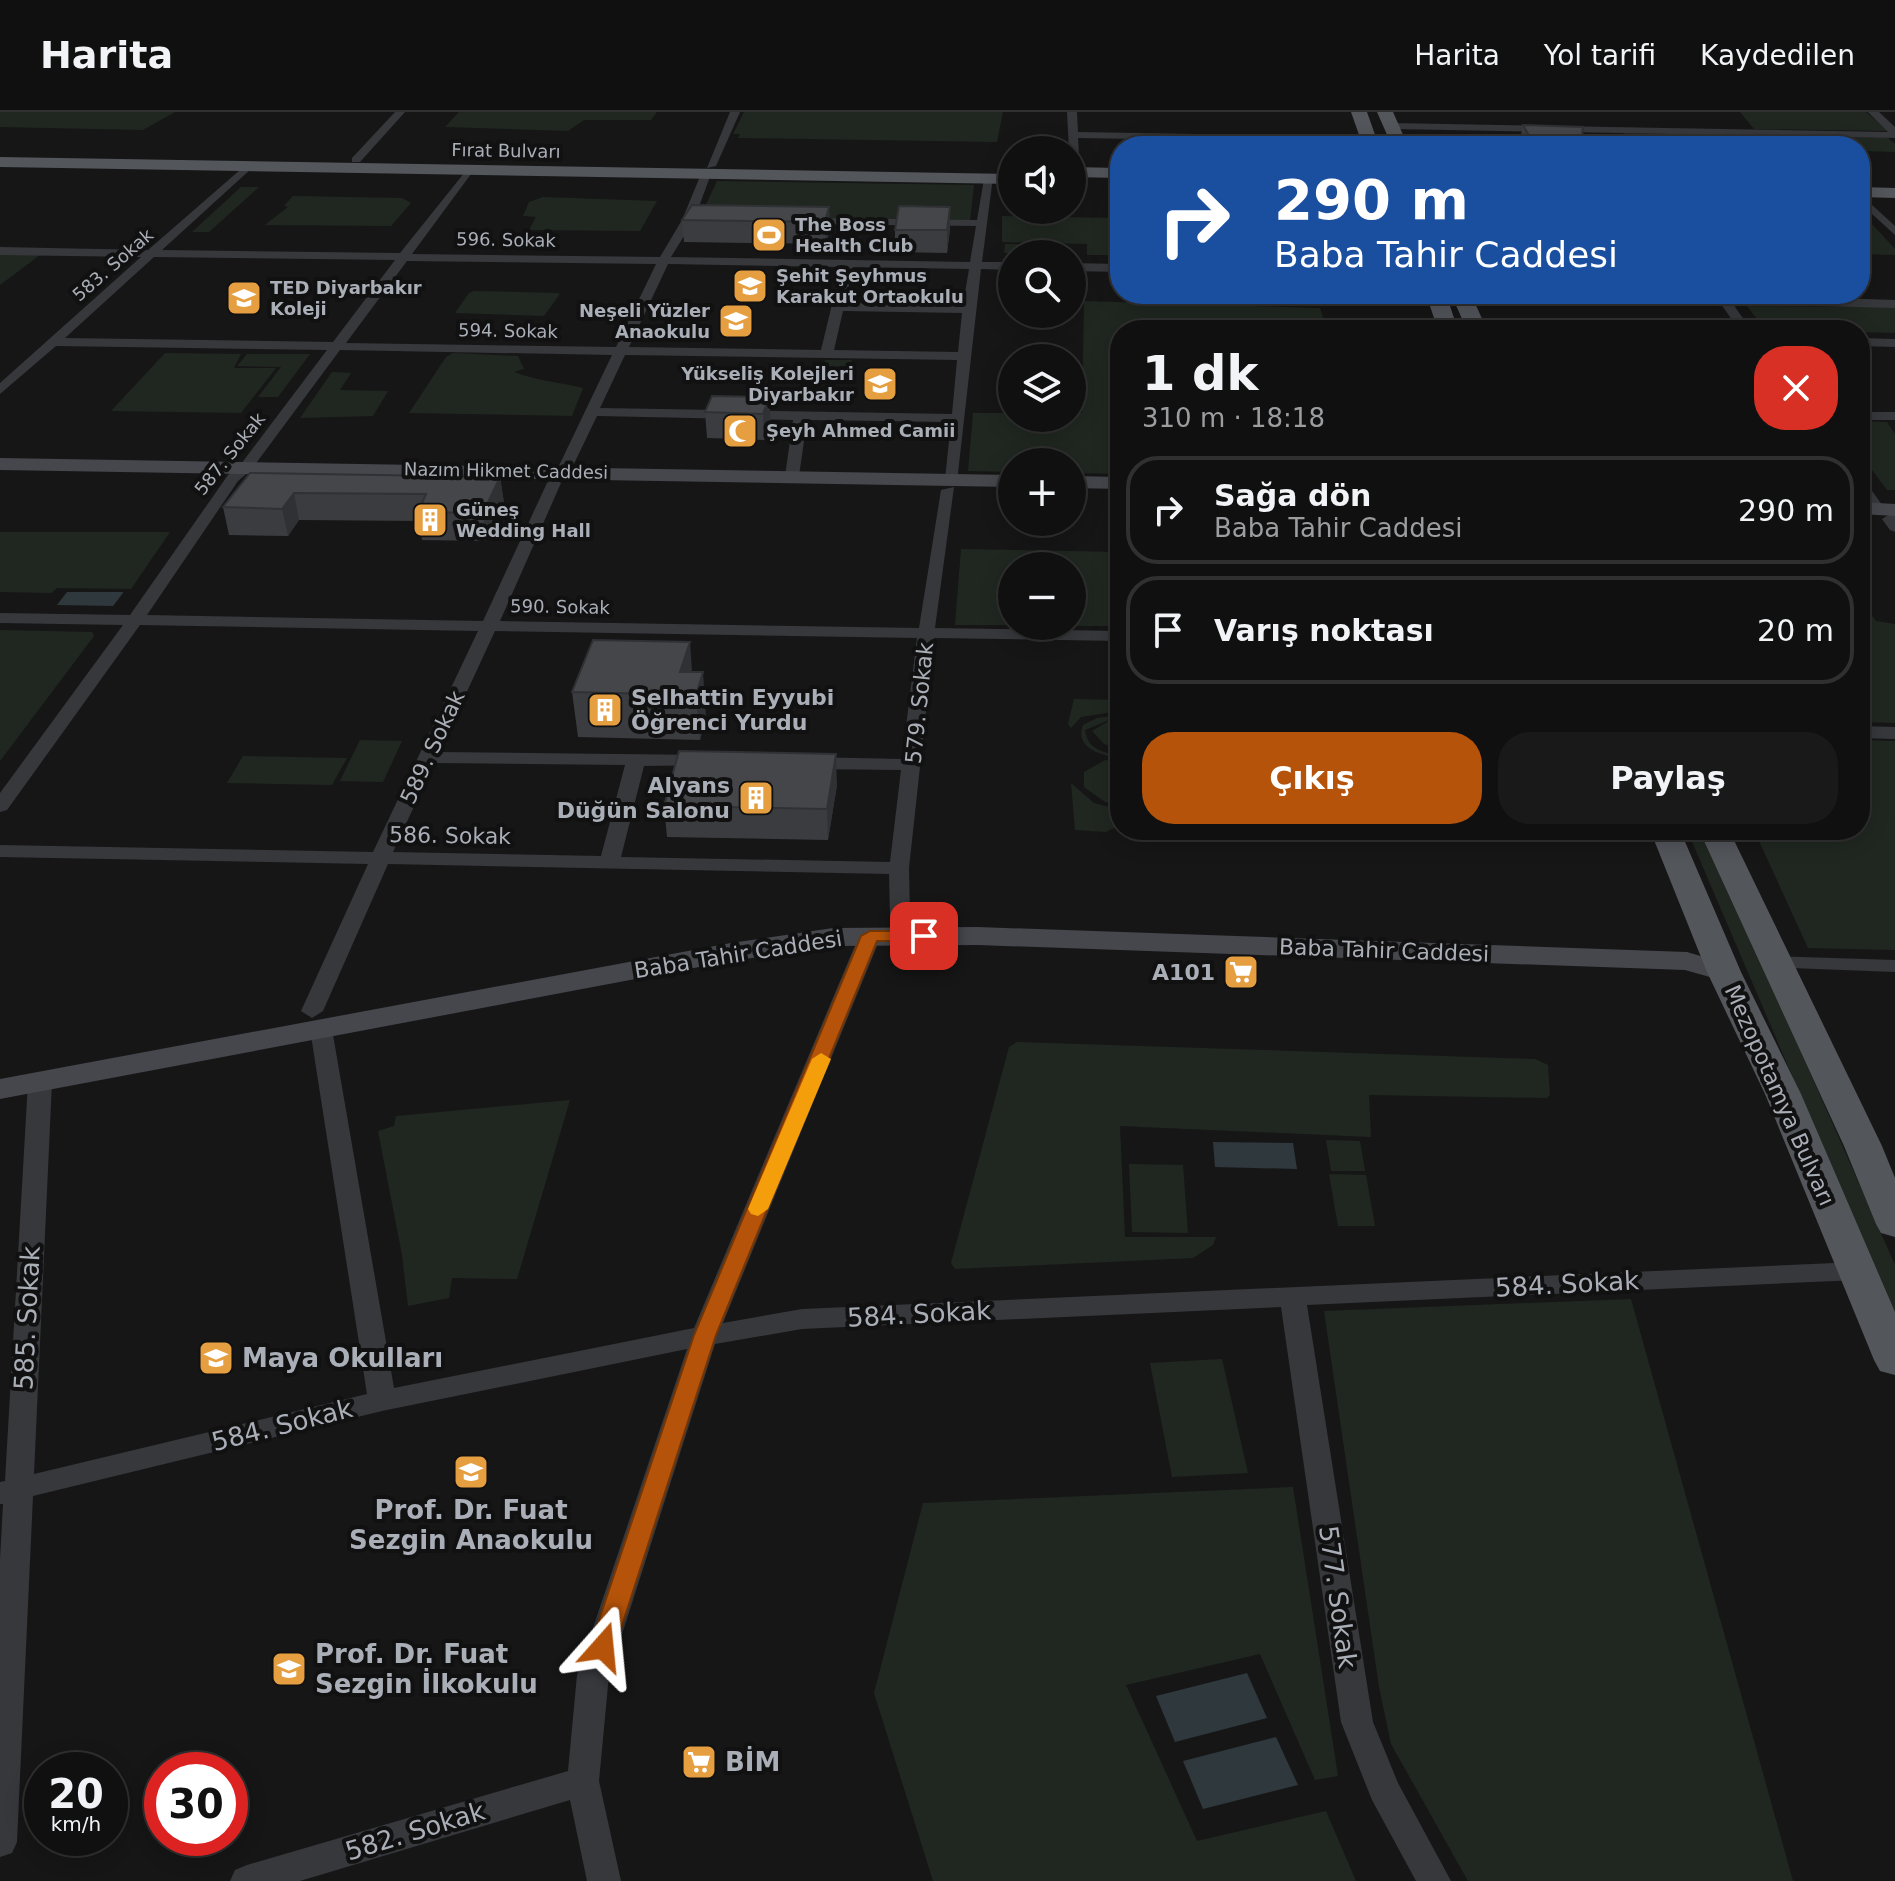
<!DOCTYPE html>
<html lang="tr">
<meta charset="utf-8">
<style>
:root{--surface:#101011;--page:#19191a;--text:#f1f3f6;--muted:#9c9d9f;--line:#303031;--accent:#b45309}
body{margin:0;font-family:"DejaVu Sans",sans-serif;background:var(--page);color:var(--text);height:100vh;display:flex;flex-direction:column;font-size:30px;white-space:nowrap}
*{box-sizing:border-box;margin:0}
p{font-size:26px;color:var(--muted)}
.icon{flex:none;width:44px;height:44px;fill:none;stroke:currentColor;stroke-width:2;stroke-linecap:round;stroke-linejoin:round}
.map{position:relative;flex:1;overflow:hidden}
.panel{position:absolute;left:1110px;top:208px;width:760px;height:520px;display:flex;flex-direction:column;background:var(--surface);border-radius:32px;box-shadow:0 4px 20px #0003,0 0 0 2px var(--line)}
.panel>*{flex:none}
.banner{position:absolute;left:1110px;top:24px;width:760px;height:168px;border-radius:32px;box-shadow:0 4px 20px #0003,0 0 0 2px var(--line);background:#1a4fa0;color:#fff;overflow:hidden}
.buttons{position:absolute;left:998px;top:24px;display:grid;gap:16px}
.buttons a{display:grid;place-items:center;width:88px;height:88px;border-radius:50%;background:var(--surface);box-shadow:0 4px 20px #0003,0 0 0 2px var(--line);font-size:40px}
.speed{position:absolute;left:24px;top:1640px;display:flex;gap:16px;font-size:40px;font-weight:700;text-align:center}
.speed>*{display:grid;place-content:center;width:104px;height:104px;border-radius:50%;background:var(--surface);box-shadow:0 4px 20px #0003,0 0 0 2px var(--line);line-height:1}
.speed small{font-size:20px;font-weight:400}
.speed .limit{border:12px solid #d22;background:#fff;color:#111}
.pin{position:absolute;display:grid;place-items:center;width:68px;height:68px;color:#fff;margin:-34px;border-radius:16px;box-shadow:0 4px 12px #0006}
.me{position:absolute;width:88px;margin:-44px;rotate:18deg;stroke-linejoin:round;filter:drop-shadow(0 0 6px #0008)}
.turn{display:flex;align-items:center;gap:28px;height:168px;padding:0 32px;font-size:36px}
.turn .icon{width:104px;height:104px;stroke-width:2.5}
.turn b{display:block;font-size:56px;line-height:68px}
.round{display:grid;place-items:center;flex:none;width:84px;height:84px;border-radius:32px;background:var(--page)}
.headline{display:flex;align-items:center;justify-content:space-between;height:136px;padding:0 32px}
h1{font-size:48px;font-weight:800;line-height:60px}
.cta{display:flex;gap:16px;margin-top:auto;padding:16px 32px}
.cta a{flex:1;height:92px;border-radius:32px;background:var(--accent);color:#fff;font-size:32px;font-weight:800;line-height:92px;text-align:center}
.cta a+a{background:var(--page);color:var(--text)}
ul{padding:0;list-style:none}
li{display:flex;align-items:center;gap:24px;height:108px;margin:0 16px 12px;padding:0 16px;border:4px solid var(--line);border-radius:32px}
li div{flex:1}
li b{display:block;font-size:30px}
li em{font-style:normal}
header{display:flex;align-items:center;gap:48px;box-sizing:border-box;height:112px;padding:0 40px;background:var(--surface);border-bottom:2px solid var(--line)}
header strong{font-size:38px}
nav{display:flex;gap:44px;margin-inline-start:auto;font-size:28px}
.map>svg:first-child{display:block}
.green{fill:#202720}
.water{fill:#2f383c}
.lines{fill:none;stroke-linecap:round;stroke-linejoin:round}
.street{fill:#37383c;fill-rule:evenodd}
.secondary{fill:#45474c;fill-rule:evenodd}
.primary{fill:#53565b;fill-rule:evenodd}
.wall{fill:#3b3c40}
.shaded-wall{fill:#303134}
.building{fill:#45464a;stroke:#303134;stroke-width:2}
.route{fill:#b45309;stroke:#753606;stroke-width:2}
.slow{fill:#f59e0b}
.labels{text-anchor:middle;stroke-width:8;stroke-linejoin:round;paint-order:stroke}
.far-street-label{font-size:18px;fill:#a9aeb7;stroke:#111112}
.far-poi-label{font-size:18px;font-weight:bold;fill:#a9aeb7;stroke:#111112;text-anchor:start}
.poi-label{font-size:22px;font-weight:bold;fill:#a9aeb7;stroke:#111112;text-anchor:end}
.street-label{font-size:22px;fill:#a9aeb7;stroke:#111112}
.near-street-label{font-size:26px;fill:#a9aeb7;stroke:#111112}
.near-poi-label{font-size:26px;font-weight:bold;fill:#a9aeb7;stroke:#111112;text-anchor:start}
</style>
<header>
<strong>Harita</strong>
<nav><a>Harita</a><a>Yol tarifi</a><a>Kaydedilen</a></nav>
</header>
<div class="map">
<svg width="1895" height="1769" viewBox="0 0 1895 1769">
<rect width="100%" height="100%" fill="#161617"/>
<g class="green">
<polygon points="0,0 175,0 143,18 0,15"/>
<polygon points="459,0 657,0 651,8 584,8 568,19 445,15"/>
<polygon points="744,0 1003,0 997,30 738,26 740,22 733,22"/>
<polygon points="1740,0 1866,0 1888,19 1754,17"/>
<polygon points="1625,21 1888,26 1895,32 1895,40 1860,39 1860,34 1629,34 1621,23"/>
<polygon points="717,69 974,73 970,109 700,105"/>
<polygon points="241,75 259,75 209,120 192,120"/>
<polygon points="293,84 402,86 411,91 391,114 265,113 288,95 284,94"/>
<polygon points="543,85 657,89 640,119 529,118 536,105 523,104 529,90"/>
<polygon points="1002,104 1120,106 1120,143 1087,143 1087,132 1002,130"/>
<polygon points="1860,111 1871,111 1895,137 1895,143 1860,142"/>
<polygon points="1005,132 1066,133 1066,142 1004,141"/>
<polygon points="0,142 40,143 0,173"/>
<polygon points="474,179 557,181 560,182 544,204 455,201 469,181"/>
<polygon points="1084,189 1320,196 1327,218 1120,218 1120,362 1072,361 1072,350 1012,350 1012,360 968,359 973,301 1012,301 1012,306 1072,306 1072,301 1082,301"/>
<polygon points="1747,194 1895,195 1895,221 1765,218"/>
<polygon points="165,241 241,242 234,256 276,256 241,301 111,299"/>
<path d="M453 241 518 244 524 257 514 260C538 269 559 270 583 276L572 304 409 301 446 245Z"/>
<polygon points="247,242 310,242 278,285 258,285 281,255 237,254"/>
<polygon points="825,248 852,248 847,270 820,270"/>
<polygon points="332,260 351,261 340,278 388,279 373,304 300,306"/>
<polygon points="1860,309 1887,310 1895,322 1895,378 1887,378 1860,342"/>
<polygon points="0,420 170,420 131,477 57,476 51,481 0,480"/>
<polygon points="961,437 1120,440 1120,514 1072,514 1072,454 1012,454 1012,513 955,513"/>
<polygon points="1860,488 1876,509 1895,512 1895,611 1860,610"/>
<polygon points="0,518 92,520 94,524 0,649"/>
<polygon points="1074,587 1120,588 1120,599 1081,605 1071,616 1068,612"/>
<path d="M1120 603V637L1104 632 1092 619 1112 607 1085 618C1088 641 1106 638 1120 646 1102 644 1074 636 1083 613L1097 606Z"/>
<polygon points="360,628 402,629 383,670 340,669"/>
<polygon points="1860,628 1895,629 1895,838 1808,836 1754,718 1860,718"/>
<polygon points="243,644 347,646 332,673 227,671"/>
<polygon points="1105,648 1120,650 1120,660 1111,668 1120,678 1120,693 1105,690 1084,675 1084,660"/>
<polygon points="1071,671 1094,691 1120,698 1120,713 1106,720 1075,718"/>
<polygon points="1127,718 1285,718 1296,724 1123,720"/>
<polygon points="1483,718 1486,730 1435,729 1417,719"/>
<polygon points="1687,718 1703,718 1895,1153 1895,1204"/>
<polygon points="1017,930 1535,947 1548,953 1550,983 1547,986 1369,983 1371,1025 1120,1014 1125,1125 1216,1125 1213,1133 1193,1146 955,1157 951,1151 1009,935"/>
<polygon points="570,988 517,1167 452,1166 449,1186 408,1194 402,1143 378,1019 394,1014 396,1004"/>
<polygon points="1326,1028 1360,1029 1365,1059 1331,1059"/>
<polygon points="1129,1052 1183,1053 1188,1121 1132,1120"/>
<polygon points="1329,1062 1366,1063 1375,1114 1338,1114"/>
<polygon points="1631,1187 1793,1769 1468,1769 1391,1632 1379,1575 1324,1199"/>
<polygon points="1222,1247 1248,1361 1172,1365 1150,1251"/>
<polygon points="1293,1375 1338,1664 1315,1668 1260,1542 1126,1573 1197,1729 1326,1699 1356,1769 933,1769 874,1581 923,1391"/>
</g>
<g class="water">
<polygon points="67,480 123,480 123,481 113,494 57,493"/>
<polygon points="1213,1030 1293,1031 1297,1057 1215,1055"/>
<polygon points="1247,1561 1267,1606 1175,1630 1156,1584"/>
<polygon points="1276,1625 1298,1673 1203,1697 1183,1649"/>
</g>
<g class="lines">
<g class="street">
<polygon points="395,0 405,0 360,50 352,50 352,46"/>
<polygon points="730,0 740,0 716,54 707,56"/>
<polygon points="1067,0 1077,0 1078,20 1369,25 1374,28 1369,31 1078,26 1080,60 1075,63 1072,62 1072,38 1069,38"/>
<polygon points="1868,0 1879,0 1895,15 1895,26 1392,17 1387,14 1392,11 1888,20"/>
<path d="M248 51 252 56 162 138 400 141 469 55 474 58 412 142 660 145 682 108 701 62 706 59 711 62 694 108 671 145 970 150 976 114 801 112 795 109 801 106 977 108 984 67 993 65 982 150H1012V158L981 157 957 370 945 367 951 310 807 308 799 364 792 368 785 364 793 308 597 304 570 360 563 364 556 360 612 243 340 238 251 358 238 369 147 503 483 509 547 371 554 367 561 371 500 509 919 516 941 378 954 375 935 516 1120 519V529L934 526 909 756 910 804 907 808 900 810 890 804 889 762 388 752 323 899 312 906 301 899 368 752 0 745V733L373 740 478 519 140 513 7 698 0 700V681L123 513 0 511V501L130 503 228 363 241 352 327 238 56 234 0 282V271L141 145 0 143V135L148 138ZM154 145 395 148 333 230 65 226ZM407 149 656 152 616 235 346 231ZM668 152 841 155 821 238 629 235ZM853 155 969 157 963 193 845 191ZM843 199 962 201 958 240 834 238ZM625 243 957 248 952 302 600 296ZM495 519 917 526 902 647 806 645 797 651 806 657 901 658 890 750 621 745 644 654 711 653V645L704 643 439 640ZM434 651 625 653 601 744 393 740Z"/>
<polygon points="1860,82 1895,114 1895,123 1860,91"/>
<polygon points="1072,151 1120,152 1120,160 1072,159"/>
<polygon points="1714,182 1895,188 1895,196 1733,192 1751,218 1739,218"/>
<polygon points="1860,226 1895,227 1895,235 1860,234"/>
<rect x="1860" y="300" width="35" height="8"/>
<polygon points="1860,368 1865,369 1885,397 1882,400 1869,397 1860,383"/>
<polygon points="1890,402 1895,404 1895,420 1890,418 1882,407"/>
<polygon points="1860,614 1895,615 1895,627 1860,626"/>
<polygon points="870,818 881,824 723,1211 802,1197 1857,1150 1866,1153 1870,1159 1866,1165 1857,1168 1307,1193 1373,1610 1398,1671 1451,1769 1416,1769 1372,1688 1341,1610 1281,1195 802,1217 715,1232 609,1563 599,1669 621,1769 587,1769 570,1688 300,1769 230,1769 235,1758 247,1753 568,1659 577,1563 687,1237 382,1299 33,1384 17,1730 12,1741 0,1745 0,1448 3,1392 0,1392 0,1370 5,1369 28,970 32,965 40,963 52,970 34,1362 367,1282 310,917 321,910 332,917 394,1276 694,1216 859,824"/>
<polygon points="1774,844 1895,848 1895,860 1766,855 1763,850 1766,845"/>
</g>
<g class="secondary">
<polygon points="0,346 1012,363 1012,375 0,358"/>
<polygon points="1072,364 1120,365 1120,377 1072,376"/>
<polygon points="1860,390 1895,392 1895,404 1860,402"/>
<polygon points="978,815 1687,840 1734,854 1739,860 1734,866 1724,869 1685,858 978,833 833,834 731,849 0,987 0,967 731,831 833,816"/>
</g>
<g class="primary">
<polygon points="1351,0 1367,0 1379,34 1363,34"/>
<polygon points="1377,0 1393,0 1408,34 1392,34"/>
<polygon points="0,45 1012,62 1012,72 0,55"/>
<polygon points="1072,55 1120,56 1120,66 1072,65"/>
<polygon points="1860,75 1895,76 1895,86 1860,85"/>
<polygon points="1426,182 1446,182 1458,218 1438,218"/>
<polygon points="1451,182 1471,182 1487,218 1467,218"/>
<polygon points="1650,718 1680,718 1741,860 1801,982 1895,1200 1895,1263 1880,1259 1874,1248 1765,982 1707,860"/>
<polygon points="1699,718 1729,718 1882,1034 1895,1066 1895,1125 1881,1121 1876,1112 1844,1034"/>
</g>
</g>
<g class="wall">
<polygon points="1523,13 1581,34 1527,34 1521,23"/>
<polygon points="829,95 830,117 826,132 684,130 682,108"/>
<polygon points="950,95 950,117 947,141 895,140 895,118"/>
<polygon points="769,285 771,311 764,328 707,326 705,300"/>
<polygon points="250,361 500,365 504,391 486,429 422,428 419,409 299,408 288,424 229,423 223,395"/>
<polygon points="692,560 706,605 700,628 578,625 572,580"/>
<polygon points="837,673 828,728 667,725 664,694"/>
</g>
<g class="shaded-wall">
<polygon points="829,95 830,117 826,132 825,110"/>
<polygon points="950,95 950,117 947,141 947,118"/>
<polygon points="769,285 771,311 764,328 763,302"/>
<polygon points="500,365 504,391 486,429 483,401"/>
<polygon points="294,381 299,408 288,424 282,397"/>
<polygon points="690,530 693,573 680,560"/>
<polygon points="703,560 706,605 700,628 696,583"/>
<polygon points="836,642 837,673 828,728 827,697"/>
</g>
<g class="building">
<polygon points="1523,13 1583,15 1581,33 1533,31"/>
<polygon points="692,93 829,95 825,110 682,108"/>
<polygon points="899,94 950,95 947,118 895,118"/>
<polygon points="712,284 769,285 763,302 705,300"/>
<polygon points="250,361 500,365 483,401 418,400 426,382 294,381 282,397 223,395"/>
<polygon points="593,528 690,530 680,560 703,560 696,583 572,580"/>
<polygon points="679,639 836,642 827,697 664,694"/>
</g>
<polygon class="route" points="870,819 924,819 933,824 924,829 877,829 716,1223 615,1535 612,1542 603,1546 594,1542 590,1535 694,1223 861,824"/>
<polygon class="slow" points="821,941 831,947 768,1097 758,1104 751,1102 748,1097 812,947"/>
<defs>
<symbol id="stadium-square" viewBox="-11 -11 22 22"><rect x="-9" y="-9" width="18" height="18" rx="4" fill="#e69f40" stroke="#111112"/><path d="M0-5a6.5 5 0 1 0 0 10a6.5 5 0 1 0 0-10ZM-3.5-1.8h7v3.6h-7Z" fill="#fff"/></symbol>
<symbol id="school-square" viewBox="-11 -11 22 22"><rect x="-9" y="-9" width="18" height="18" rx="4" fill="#e69f40" stroke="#111112"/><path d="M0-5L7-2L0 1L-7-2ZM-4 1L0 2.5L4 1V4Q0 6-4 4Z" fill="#fff"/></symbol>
<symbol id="mosque-square" viewBox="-11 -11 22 22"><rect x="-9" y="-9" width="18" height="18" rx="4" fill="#e69f40" stroke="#111112"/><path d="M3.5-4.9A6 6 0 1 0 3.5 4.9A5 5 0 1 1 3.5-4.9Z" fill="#fff"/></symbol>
<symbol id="building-square" viewBox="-11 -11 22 22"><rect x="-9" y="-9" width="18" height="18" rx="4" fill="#e69f40" stroke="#111112"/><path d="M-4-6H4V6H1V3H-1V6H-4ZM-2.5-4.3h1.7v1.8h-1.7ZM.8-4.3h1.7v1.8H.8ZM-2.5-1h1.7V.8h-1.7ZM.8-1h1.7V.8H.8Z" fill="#fff"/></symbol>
<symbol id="supermarket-square" viewBox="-11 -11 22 22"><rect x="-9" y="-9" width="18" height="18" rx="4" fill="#e69f40" stroke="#111112"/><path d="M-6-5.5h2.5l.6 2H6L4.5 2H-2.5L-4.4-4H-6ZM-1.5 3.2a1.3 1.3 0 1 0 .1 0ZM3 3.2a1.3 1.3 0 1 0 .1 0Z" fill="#fff"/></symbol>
</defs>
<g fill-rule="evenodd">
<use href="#stadium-square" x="749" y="103" width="40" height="40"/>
<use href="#school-square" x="730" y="154" width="40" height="40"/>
<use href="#school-square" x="224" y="166" width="40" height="40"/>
<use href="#school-square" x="716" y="189" width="40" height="40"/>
<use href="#school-square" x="860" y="252" width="40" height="40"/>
<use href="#mosque-square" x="720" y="299" width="40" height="40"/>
<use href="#building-square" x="410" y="388" width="40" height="40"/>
<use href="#building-square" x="585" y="578" width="40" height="40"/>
<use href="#building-square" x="736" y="666" width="40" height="40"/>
<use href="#supermarket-square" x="1221" y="840" width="40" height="40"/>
<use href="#school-square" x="196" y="1226" width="40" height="40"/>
<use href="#school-square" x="451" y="1340" width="40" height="40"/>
<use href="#school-square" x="269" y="1537" width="40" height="40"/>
<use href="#supermarket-square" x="679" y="1630" width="40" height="40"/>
</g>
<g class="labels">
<g class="far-street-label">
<text transform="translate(506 39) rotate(1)" y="6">Fırat Bulvarı</text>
<text transform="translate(506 128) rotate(1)" y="6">596. Sokak</text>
<text transform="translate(113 153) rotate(-41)" y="6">583. Sokak</text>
<text transform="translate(508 219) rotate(1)" y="6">594. Sokak</text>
<text transform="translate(230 342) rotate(-51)" y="6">587. Sokak</text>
<text transform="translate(506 359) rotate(1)" y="6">Nazım Hikmet Caddesi</text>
<text transform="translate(560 495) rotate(1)" y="6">590. Sokak</text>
</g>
<g class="far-poi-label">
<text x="795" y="119">The Boss<tspan x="795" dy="21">Health Club</tspan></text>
<text x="776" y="170">Şehit Şeyhmus<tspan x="776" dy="21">Karakut Ortaokulu</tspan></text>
<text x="270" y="182">TED Diyarbakır<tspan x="270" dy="21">Koleji</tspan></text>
<text x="710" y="205" text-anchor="end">Neşeli Yüzler<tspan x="710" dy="21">Anaokulu</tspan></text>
<text x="854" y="268" text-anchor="end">Yükseliş Kolejleri<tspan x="854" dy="21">Diyarbakır</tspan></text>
<text x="766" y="325">Şeyh Ahmed Camii</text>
<text x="456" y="404">Güneş<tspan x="456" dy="21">Wedding Hall</tspan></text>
</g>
<g class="poi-label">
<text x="631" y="593" text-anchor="start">Selhattin Eyyubi<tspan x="631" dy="25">Öğrenci Yurdu</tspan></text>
<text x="730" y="681">Alyans<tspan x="730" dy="25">Düğün Salonu</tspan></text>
<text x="1215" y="868">A101</text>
</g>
<g class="street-label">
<text transform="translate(919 591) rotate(-84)" y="8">579. Sokak</text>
<text transform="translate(432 635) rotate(-65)" y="8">589. Sokak</text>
<text transform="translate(450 723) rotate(1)" y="8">586. Sokak</text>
<text transform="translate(1384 838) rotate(2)" y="8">Baba Tahir Caddesi</text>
<text transform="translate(738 842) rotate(-9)" y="8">Baba Tahir Caddesi</text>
<text transform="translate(1780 983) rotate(66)" y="8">Mezopotamya Bulvarı</text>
</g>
<g class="near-street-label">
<text transform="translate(1567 1172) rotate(-3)" y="9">584. Sokak</text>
<text transform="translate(919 1202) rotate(-3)" y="9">584. Sokak</text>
<text transform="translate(27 1206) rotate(-87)" y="9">585. Sokak</text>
<text transform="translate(282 1313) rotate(-14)" y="9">584. Sokak</text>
<text transform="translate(1338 1485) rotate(82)" y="9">577. Sokak</text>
<text transform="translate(415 1719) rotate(-17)" y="9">582. Sokak</text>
</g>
<g class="near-poi-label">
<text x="242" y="1255">Maya Okulları</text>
<text x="471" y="1407" text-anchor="middle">Prof. Dr. Fuat<tspan x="471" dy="30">Sezgin Anaokulu</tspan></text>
<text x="315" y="1551">Prof. Dr. Fuat<tspan x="315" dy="30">Sezgin İlkokulu</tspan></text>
<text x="725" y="1659">BİM</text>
</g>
</g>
</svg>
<div class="buttons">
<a><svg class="icon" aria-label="sound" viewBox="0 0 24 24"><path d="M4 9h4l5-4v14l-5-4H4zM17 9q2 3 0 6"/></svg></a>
<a><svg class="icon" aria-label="search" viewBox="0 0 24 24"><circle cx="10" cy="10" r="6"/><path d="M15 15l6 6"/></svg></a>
<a><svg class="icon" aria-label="layers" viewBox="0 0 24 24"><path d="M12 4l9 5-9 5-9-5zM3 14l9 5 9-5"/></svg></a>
<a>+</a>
<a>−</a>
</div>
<div class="speed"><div>20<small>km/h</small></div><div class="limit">30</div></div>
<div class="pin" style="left:924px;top:824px;background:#d93025"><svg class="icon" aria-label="arrive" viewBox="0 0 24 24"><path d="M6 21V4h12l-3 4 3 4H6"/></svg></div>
<svg class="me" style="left:603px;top:1535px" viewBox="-20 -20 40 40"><path d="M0-17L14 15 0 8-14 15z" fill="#b45309" stroke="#fff" stroke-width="4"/></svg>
<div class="banner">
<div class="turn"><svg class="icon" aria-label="right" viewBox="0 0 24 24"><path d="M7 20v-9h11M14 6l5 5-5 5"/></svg><div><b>290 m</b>Baba Tahir Caddesi</div></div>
</div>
<section class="panel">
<div class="headline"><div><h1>1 dk</h1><p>310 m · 18:18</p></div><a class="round" style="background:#d93025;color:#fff"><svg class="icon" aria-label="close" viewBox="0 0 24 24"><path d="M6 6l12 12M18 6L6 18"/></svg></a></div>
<ul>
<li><svg class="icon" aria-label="right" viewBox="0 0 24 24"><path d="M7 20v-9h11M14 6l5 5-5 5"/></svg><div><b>Sağa dön</b><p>Baba Tahir Caddesi</p></div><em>290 m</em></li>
<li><svg class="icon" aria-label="arrive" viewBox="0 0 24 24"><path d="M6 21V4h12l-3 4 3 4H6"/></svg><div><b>Varış noktası</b></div><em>20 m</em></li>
</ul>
<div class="cta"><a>Çıkış</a><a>Paylaş</a></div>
</section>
</div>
